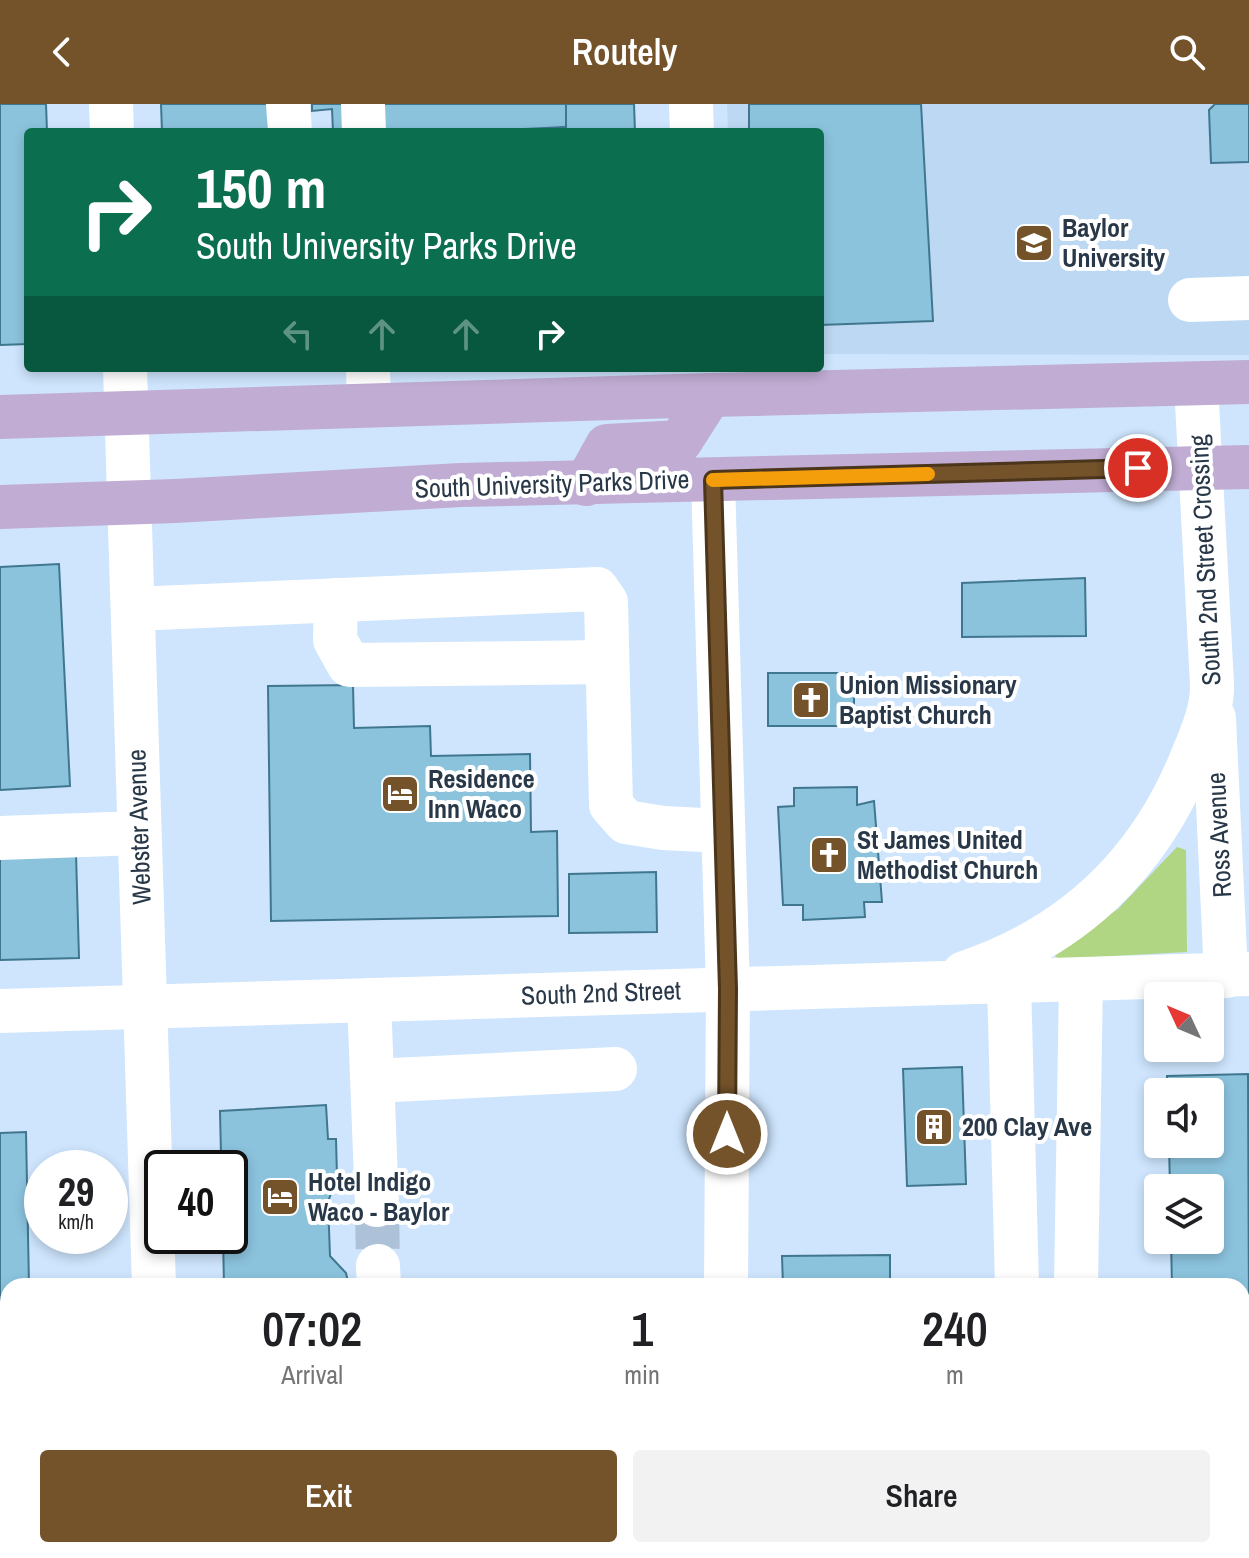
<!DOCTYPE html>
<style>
:root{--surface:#fff;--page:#f2f2f2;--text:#202124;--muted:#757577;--accent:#74522a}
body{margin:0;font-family:"Archivo Narrow",sans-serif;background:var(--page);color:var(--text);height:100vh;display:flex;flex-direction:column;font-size:30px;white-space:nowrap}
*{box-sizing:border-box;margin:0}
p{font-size:26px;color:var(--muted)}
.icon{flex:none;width:44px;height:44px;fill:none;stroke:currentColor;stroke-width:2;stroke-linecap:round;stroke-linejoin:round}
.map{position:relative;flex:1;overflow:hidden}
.details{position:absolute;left:0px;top:1174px;width:1250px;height:280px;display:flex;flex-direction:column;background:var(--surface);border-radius:24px 24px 0 0;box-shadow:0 4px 12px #0003}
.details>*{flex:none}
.hud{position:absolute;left:24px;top:24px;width:800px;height:244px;border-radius:8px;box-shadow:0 4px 12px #0003;background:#0b6e4f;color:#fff;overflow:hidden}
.needle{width:52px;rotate:314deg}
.tools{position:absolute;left:1144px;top:878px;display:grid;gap:16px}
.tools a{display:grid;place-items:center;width:80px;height:80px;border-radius:8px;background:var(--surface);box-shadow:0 4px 12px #0003;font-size:40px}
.speed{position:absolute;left:24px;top:1046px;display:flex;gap:16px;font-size:40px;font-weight:700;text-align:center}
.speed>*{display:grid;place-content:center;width:104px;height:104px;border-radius:50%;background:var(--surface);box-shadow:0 4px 12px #0003;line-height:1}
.speed small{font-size:20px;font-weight:400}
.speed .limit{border:4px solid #111;border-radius:12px;background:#fff;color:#111}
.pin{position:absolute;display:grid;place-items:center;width:68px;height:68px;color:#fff;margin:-34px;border:4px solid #fff;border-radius:50%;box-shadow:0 2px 8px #0007}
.me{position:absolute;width:88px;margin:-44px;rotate:0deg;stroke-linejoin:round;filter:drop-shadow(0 0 6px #0008)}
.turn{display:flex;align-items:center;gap:28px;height:168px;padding:0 40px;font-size:36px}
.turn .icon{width:104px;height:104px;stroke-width:2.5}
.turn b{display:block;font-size:56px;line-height:68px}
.lanes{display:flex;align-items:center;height:76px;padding:0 40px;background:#0003;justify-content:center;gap:40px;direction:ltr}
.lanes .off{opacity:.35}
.eta{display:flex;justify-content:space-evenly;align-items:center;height:136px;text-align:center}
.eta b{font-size:48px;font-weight:600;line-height:56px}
.cta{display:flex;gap:16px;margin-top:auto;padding:16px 40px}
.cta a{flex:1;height:92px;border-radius:8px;background:var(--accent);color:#fff;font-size:32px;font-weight:600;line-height:92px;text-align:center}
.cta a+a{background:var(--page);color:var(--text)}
header{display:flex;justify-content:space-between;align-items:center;height:104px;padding:0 40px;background:var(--accent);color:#fff;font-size:36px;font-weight:600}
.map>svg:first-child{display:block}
.built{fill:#bdd8f3}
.green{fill:#b0d683}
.building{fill:#8bc3dd;stroke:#40778f;stroke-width:2}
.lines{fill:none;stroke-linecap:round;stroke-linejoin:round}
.minor-tunnel{stroke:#adc2d9;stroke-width:44;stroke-dasharray:44 22;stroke-linecap:butt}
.minor{stroke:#fff;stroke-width:44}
.major{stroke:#c1acd3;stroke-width:44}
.route-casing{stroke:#4b351b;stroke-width:20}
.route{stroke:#74522a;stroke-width:14}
.slow{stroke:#f59e0b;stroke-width:14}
.labels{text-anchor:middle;stroke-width:8;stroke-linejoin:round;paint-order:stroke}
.poi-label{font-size:26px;font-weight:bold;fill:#293848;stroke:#fff;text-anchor:start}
.street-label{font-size:26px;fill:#293848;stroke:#fff}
</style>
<header><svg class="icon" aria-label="back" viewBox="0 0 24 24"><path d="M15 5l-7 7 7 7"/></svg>Routely<svg class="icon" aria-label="search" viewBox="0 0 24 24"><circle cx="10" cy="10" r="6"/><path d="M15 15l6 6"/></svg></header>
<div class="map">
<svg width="1249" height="1454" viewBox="0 0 1249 1454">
<rect width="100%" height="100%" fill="#cee5fd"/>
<polygon class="built" points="727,0 1249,0 1249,251 820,250 820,28 728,28"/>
<polygon class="green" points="1177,743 1186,746 1187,848 1058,855 1053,849 1118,805"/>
<g class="building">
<polygon points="0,0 46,0 47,28 28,28 28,240 0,241"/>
<polygon points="161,0 268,0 269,28 162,28"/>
<polygon points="312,0 566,0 566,23 456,28 333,28 332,5 312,7"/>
<polygon points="566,0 634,0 635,28 524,28 566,23"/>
<polygon points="749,0 921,0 933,217 820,221 820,28 749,28"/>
<polygon points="1215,0 1249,0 1249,58 1211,59 1209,6"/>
<polygon points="59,460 70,682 0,686 0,463"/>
<polygon points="1085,474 1086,532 962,533 962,479"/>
<rect x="768" y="569" width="86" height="53"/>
<polygon points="353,581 354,624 430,622 431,652 530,650 531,728 557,727 558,812 271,817 268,582"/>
<polygon points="857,683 857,701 874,697 882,798 864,798 865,813 803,816 803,801 783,801 778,703 794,702 794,684"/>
<polygon points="76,750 79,854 0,856 0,753"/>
<polygon points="656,768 657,828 569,829 569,770"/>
<polygon points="962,963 966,1080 907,1082 903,965"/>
<polygon points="1248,970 1249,1210 1242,1210 1242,1182 1172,1182 1171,1136 1210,1136 1210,1084 1170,1084 1169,1040 1210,1040 1210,988 1167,988 1167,972"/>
<polygon points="326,1001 328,1035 336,1035 337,1073 328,1098 330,1152 346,1169 349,1182 224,1182 223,1132 230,1132 230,1064 209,1064 209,1052 221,1051 220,1007"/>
<polygon points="26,1028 29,1182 8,1182 8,1276 0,1276 0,1029"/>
<polygon points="890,1151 890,1182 783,1182 782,1152"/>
<rect x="1242" y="1300" width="7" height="84"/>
</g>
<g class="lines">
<polyline class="minor-tunnel" points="377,1101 378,1162"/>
<g class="minor">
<polyline points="111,0 112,28"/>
<polyline points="288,0 290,28"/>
<polyline points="363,0 364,28"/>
<polyline points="691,0 692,28"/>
<polyline points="1190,196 1249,194"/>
<polyline points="125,264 154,1182"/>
<polyline points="368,264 369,301"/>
<polyline points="713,376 728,885 726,1182"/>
<polyline points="336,496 335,536 349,561 607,558"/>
<polyline points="133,505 597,485 606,498 611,701 626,718 663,724 723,727"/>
<polyline points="1214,614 1226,872"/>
<polyline points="0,734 139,729"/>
<path d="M964 869C1072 833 1148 761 1191 656 1201 632 1213 605 1212 580L1196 280"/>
<polyline points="1009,878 1017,1182"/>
<polyline points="369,896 377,1101"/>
<polyline points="0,907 1249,870"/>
<polyline points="373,977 615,965"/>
<polyline points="378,1162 379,1182"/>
<polyline points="1076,1182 1081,876"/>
<polyline points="163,1446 163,1454"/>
<polyline points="385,1446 385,1454"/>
<polyline points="1024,1446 1025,1454"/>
<polyline points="724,1454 725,1446"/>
<polyline points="1144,1454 1249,1448"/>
</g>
<g class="major">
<polyline points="0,313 710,291 1249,278"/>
<polyline points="586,380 607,342 680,338 710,291"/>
<polyline points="0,403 175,397 461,381 1249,363"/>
</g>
</g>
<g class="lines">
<defs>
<polyline id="route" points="727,1030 728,885 713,376 1138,364"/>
</defs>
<use href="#route" class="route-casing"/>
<use href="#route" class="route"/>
<polyline class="slow" points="713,376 928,370"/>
</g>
<defs>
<symbol id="university-square" viewBox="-11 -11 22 22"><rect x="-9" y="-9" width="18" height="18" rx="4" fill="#74522a" stroke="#fff"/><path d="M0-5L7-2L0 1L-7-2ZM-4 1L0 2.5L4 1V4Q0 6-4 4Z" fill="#fff"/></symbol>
<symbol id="church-square" viewBox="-11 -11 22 22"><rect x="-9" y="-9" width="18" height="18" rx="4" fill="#74522a" stroke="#fff"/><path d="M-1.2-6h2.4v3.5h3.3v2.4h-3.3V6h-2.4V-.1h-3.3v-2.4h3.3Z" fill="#fff"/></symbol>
<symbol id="hotel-square" viewBox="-11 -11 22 22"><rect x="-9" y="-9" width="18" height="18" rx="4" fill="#74522a" stroke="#fff"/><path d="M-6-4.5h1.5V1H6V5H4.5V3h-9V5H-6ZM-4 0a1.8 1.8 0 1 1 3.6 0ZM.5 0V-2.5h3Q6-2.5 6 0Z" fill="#fff"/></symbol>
<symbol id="building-square" viewBox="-11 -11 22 22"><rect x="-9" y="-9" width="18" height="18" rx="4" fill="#74522a" stroke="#fff"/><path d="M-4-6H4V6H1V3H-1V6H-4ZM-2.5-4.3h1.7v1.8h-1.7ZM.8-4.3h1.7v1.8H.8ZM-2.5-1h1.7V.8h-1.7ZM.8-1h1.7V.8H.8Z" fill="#fff"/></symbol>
</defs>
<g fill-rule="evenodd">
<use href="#university-square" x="1012" y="117" width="44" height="44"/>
<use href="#church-square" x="789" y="574" width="44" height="44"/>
<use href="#hotel-square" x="378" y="668" width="44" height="44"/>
<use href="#church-square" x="807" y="729" width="44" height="44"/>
<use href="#building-square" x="912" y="1001" width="44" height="44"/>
<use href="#hotel-square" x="258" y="1071" width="44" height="44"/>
</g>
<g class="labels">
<g class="poi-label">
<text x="1062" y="133">Baylor<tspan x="1062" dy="30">University</tspan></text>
<text x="839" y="590">Union Missionary<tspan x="839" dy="30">Baptist Church</tspan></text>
<text x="428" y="684">Residence<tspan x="428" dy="30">Inn Waco</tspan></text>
<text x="857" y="745">St James United<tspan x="857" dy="30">Methodist Church</tspan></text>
<text x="962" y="1032">200 Clay Ave</text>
<text x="308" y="1087">Hotel Indigo<tspan x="308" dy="30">Waco - Baylor</tspan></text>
</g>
<g class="street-label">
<text transform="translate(552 380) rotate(-2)" y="9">South University Parks Drive</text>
<text transform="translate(1205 456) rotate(-93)" y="9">South 2nd Street Crossing</text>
<text transform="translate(139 723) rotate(-92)" y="9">Webster Avenue</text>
<text transform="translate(1219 731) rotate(-93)" y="9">Ross Avenue</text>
<text transform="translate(601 889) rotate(-2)" y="9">South 2nd Street</text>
</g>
</g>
</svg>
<div class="tools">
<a><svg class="needle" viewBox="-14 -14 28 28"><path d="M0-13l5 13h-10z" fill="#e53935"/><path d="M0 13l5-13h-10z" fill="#757577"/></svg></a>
<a><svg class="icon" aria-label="sound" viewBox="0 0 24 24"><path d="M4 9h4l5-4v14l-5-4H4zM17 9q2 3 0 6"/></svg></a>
<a><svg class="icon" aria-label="layers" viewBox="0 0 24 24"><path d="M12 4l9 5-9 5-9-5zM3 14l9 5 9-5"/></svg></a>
</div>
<div class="speed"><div>29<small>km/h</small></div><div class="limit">40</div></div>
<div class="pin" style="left:1138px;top:364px;background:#d93025"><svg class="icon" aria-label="arrive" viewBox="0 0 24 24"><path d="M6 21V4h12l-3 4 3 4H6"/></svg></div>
<svg class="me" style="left:727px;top:1030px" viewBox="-20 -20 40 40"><circle r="17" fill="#74522a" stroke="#fff" stroke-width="3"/><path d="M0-11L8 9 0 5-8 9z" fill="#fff"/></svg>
<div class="hud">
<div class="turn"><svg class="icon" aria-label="right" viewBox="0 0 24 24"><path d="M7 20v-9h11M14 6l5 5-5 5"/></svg><div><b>150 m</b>South University Parks Drive</div></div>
<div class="lanes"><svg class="icon off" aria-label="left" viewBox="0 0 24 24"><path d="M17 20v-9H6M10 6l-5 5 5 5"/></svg><svg class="icon off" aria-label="ahead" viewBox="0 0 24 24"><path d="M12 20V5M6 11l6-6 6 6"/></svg><svg class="icon off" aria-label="ahead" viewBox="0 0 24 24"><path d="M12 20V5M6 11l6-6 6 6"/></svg><svg class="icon" aria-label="right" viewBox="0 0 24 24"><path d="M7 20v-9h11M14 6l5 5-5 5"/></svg></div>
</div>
<section class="details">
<div class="eta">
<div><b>07:02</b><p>Arrival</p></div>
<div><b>1</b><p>min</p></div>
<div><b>240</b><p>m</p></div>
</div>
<div class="cta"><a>Exit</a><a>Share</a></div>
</section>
</div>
